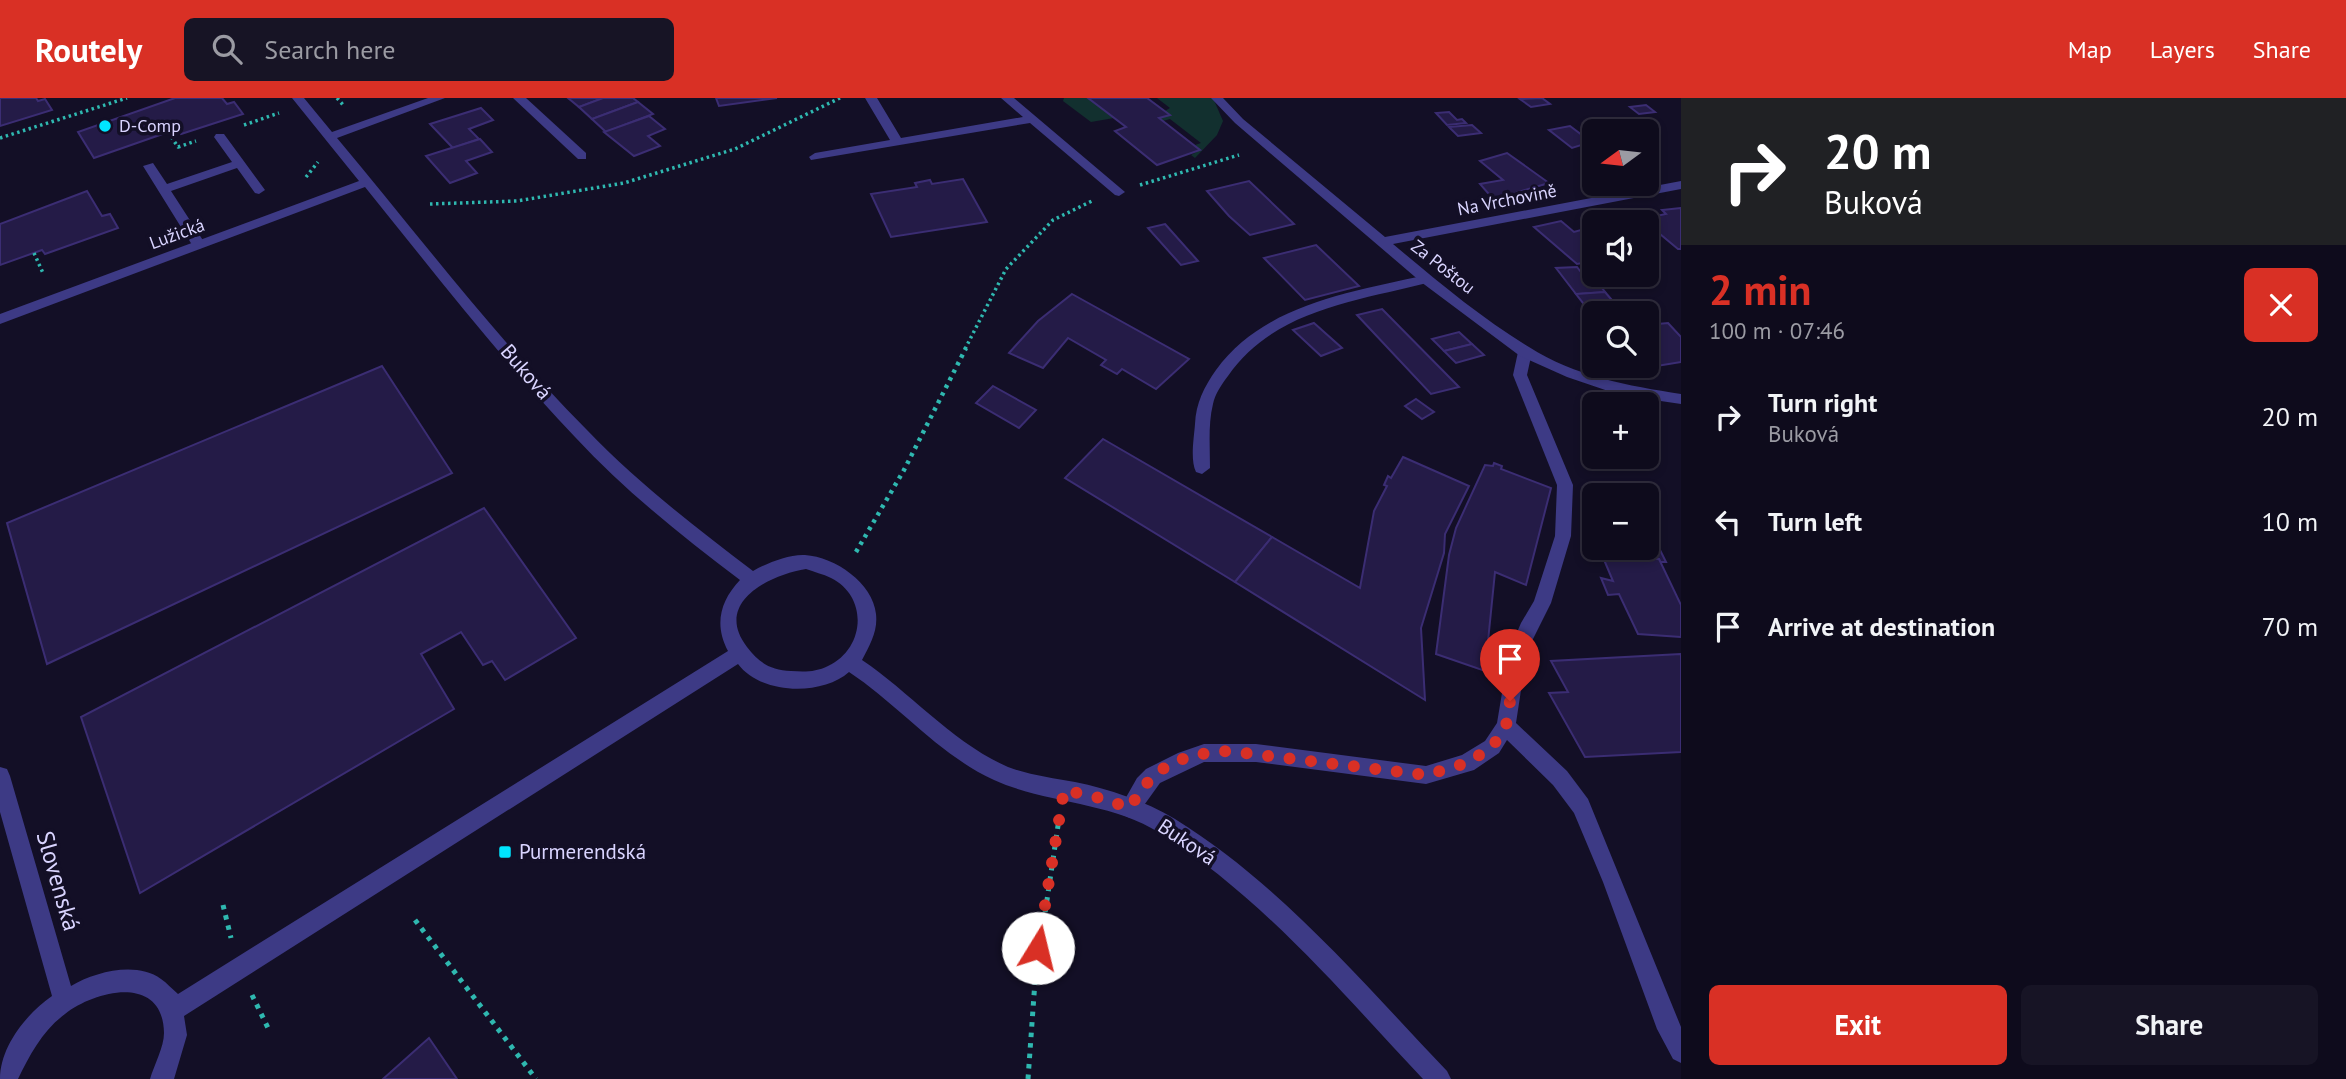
<!DOCTYPE html>
<meta charset="utf-8">
<style>
:root{--surface:#0e0b1c;--page:#171425;--text:#f1f3f6;--muted:#9b9ba3;--line:#2e2b3b;--accent:#d93025}
body{margin:0;font-family:"PT Sans",sans-serif;background:var(--page);color:var(--text);height:100vh;display:flex;flex-direction:column;font-size:26px;white-space:nowrap}
*{box-sizing:border-box;margin:0}
p{font-size:23px;color:var(--muted)}
.icon{flex:none;width:38px;height:38px;fill:none;stroke:currentColor;stroke-width:2;stroke-linecap:round;stroke-linejoin:round}
.map{position:relative;flex:1;overflow:hidden}
.drawer{display:flex;flex-direction:column;background:var(--surface);width:665px}
.drawer>*{flex:none}
.banner{background:#202124;color:#fff;overflow:hidden}
.needle{width:46px;rotate:255deg}
.tools{position:absolute;left:1582px;top:21px;display:grid;gap:14px}
.tools a{display:grid;place-items:center;width:77px;height:77px;border-radius:10px;background:var(--surface);box-shadow:0 4px 10px #0003,0 0 0 2px var(--line);font-size:35px}
.pin{position:absolute;display:grid;place-items:center;width:60px;height:60px;color:#fff;margin:-72px -30px;border-radius:50% 50% 50% 0;rotate:-45deg;box-shadow:0 0 7px #0007}
.pin .icon{rotate:45deg}
.me{position:absolute;width:77px;margin:-38px;rotate:9deg;stroke-linejoin:round;filter:drop-shadow(0 0 5px #0008)}
.turn{display:flex;align-items:center;gap:24px;height:147px;padding:0 28px;font-size:32px}
.turn .icon{width:91px;height:91px;stroke-width:2.5}
.turn b{display:block;font-size:49px;line-height:60px}
.round{display:grid;place-items:center;flex:none;width:74px;height:74px;border-radius:10px;background:var(--page)}
.headline{display:flex;align-items:center;justify-content:space-between;height:119px;padding:0 28px}
h1{font-size:42px;font-weight:700;line-height:52px;color:var(--accent)}
.action{display:flex;gap:14px;margin-top:auto;padding:14px 28px}
.action a{flex:1;height:80px;border-radius:10px;background:var(--accent);color:#fff;font-size:28px;font-weight:700;line-height:80px;text-align:center}
.action a+a{background:var(--page);color:var(--text)}
ul{padding:0;list-style:none}
li{display:flex;align-items:center;gap:21px;height:105px;padding:0 28px}
li div{flex:1}
li b{display:block;font-size:26px}
li em{font-style:normal}
header{display:flex;align-items:center;gap:42px;box-sizing:border-box;height:98px;padding:0 35px;background:var(--accent);color:#fff}
header strong{font-size:33px}
nav{display:flex;gap:38px;margin-inline-start:auto;font-size:24px}
.search{width:490px;height:63px;background:var(--page);display:flex;align-items:center;gap:18px;box-sizing:border-box;padding:0 24px;border-radius:10px;color:var(--muted);font-size:26px}
main{display:flex;flex:1;min-height:0}
.map>svg:first-child{display:block}
.green{fill:#12302f}
.building{fill:#241b47;stroke:#3b2d73;stroke-width:2}
.lines{fill:none;stroke-linecap:round;stroke-linejoin:round}
.path-far2{stroke:#2fb8b0;stroke-width:3.5;stroke-dasharray:2.5 3.5;stroke-linecap:butt}
.path-far1{stroke:#2fb8b0;stroke-width:4.5;stroke-dasharray:3.5 5;stroke-linecap:butt}
.path{stroke:#2fb8b0;stroke-width:5;stroke-dasharray:4.5 6;stroke-linecap:butt}
.lane{fill:#3d3a85;fill-rule:evenodd}
.street{fill:#3d3a85;fill-rule:evenodd}
.route{stroke:#d93025;stroke-width:12;stroke-dasharray:0 21.6}
.poi-dot{fill:#00e5ff;stroke:#130f26;stroke-width:2.5}
.labels{text-anchor:middle;stroke-width:7;stroke-linejoin:round;paint-order:stroke}
.far-poi-label{font-size:18px;fill:#d9d4ff;stroke:#130f26;text-anchor:start}
.far-street-label{font-size:18px;fill:#d9d4ff;stroke:#130f26}
.street-label{font-size:21px;fill:#d9d4ff;stroke:#130f26}
.poi-label{font-size:21px;fill:#d9d4ff;stroke:#130f26;text-anchor:start}
.near-street-label{font-size:24px;fill:#d9d4ff;stroke:#130f26}
</style>
<header>
<strong>Routely</strong>
<div class="search"><svg class="icon" aria-label="search" viewBox="0 0 24 24"><circle cx="10" cy="10" r="6"/><path d="M15 15l6 6"/></svg>Search here</div>
<nav><a>Map</a><a>Layers</a><a>Share</a></nav>
</header>
<main>
<div class="map">
<svg width="1681" height="981" viewBox="0 0 1681 981">
<rect width="100%" height="100%" fill="#130f26"/>
<g class="green">
<polygon points="1064,0 1088,0 1114,20 1091,24 1063,3"/>
<polygon points="1157,0 1213,0 1223,23 1217,37 1195,60 1191,57 1200,52 1195,47 1201,45 1170,21 1163,23 1159,20 1169,17 1165,13 1170,10"/>
</g>
<g class="building">
<polygon points="0,0 36,0 38,3 45,1 52,12 0,28"/>
<polygon points="175,0 222,0 227,6 234,4 243,16 181,36 177,31 94,60 78,34"/>
<polygon points="568,0 603,0 579,9"/>
<polygon points="603,0 633,0 638,4 592,21 579,9"/>
<polygon points="716,0 777,0 719,8"/>
<polygon points="1088,0 1147,0 1170,17 1159,20 1200,52 1157,67 1115,33 1126,29"/>
<polygon points="1542,0 1550,6 1531,9 1520,1"/>
<polygon points="638,4 653,16 606,34 592,21"/>
<polygon points="1646,7 1655,14 1639,16 1630,9"/>
<polygon points="481,10 493,22 469,31 479,41 453,50 430,26"/>
<polygon points="1449,14 1457,22 1462,21 1466,25 1447,27 1436,15"/>
<polygon points="649,18 665,31 648,38 660,48 634,58 604,34"/>
<polygon points="1472,27 1481,35 1458,38 1449,29"/>
<polygon points="1570,28 1591,44 1572,50 1549,32"/>
<polygon points="480,41 492,54 466,63 477,75 450,85 426,58"/>
<polygon points="1507,55 1549,85 1518,94 1526,100 1494,102 1480,86 1503,82 1480,63"/>
<polygon points="963,81 987,124 891,139 871,96 917,89 915,85 930,82 932,86"/>
<polygon points="1249,83 1294,126 1250,137 1229,118 1207,93"/>
<polygon points="87,93 102,118 110,116 118,130 45,156 42,152 0,167 0,126"/>
<polygon points="1681,110 1681,151 1678,151 1642,121 1666,116 1662,112"/>
<polygon points="1561,123 1574,134 1588,130 1594,135 1594,163 1577,166 1534,129"/>
<polygon points="1165,126 1198,163 1181,167 1148,130"/>
<polygon points="1316,147 1359,188 1305,202 1264,160"/>
<polygon points="1577,169 1588,183 1596,182 1605,194 1576,196 1556,170"/>
<polygon points="1605,194 1617,208 1607,209 1613,215 1594,215 1594,219 1576,196"/>
<polygon points="1072,196 1189,261 1156,291 1122,271 1117,276 1101,267 1106,262 1068,240 1043,270 1009,255 1038,223"/>
<polygon points="1382,211 1459,289 1431,296 1357,217"/>
<polygon points="1314,225 1342,250 1321,258 1293,232"/>
<polygon points="1668,225 1681,239 1681,264 1657,268 1647,258 1647,227"/>
<polygon points="1459,234 1472,246 1444,253 1432,241"/>
<polygon points="1472,246 1484,257 1456,265 1444,253"/>
<polygon points="382,268 452,375 47,566 7,425"/>
<polygon points="993,288 1036,312 1019,330 976,305"/>
<polygon points="1416,301 1434,314 1422,321 1405,308"/>
<polygon points="1103,341 1272,439 1235,484 1065,380"/>
<polygon points="1403,359 1469,388 1445,436 1444,455 1421,530 1425,602 1235,484 1272,439 1360,490 1374,413 1387,388 1384,387 1388,378 1391,380"/>
<polygon points="1494,365 1502,368 1501,371 1551,390 1526,487 1495,474 1485,573 1436,556 1449,457 1456,430 1485,367 1493,368"/>
<polygon points="484,410 576,540 505,582 492,563 483,567 461,534 421,556 454,611 140,795 81,619"/>
<polygon points="1647,426 1666,464 1660,464 1659,461 1622,459 1617,450 1647,450"/>
<polygon points="1602,457 1659,461 1681,507 1681,539 1638,536 1619,496 1608,497 1601,480 1613,483"/>
<polygon points="1681,556 1681,654 1585,659 1549,595 1568,594 1551,563"/>
<polygon points="429,940 457,981 383,981"/>
</g>
<g class="lines">
<g class="path-far2">
<polyline points="337,0 344,8"/>
<polyline points="244,27 279,15"/>
<polyline points="168,34 178,49 196,43"/>
<polyline points="0,40 127,0"/>
<polyline points="306,79 318,64"/>
<polyline points="1140,87 1239,57"/>
<polyline points="430,106 517,103 624,85 735,51 840,0"/>
<polyline points="34,155 43,175"/>
<polyline points="965,251 1006,171 1053,122 1092,103"/>
</g>
<polyline class="path-far1" points="856,454 904,372 966,250"/>
<g class="path">
<polyline points="223,807 231,840"/>
<polyline points="415,822 536,981"/>
<polyline points="252,897 268,930"/>
<polyline points="1028,981 1035,883 1059,721"/>
</g>
<g class="lane">
<polygon points="865,0 877,0 901,40 1023,19 1001,0 1014,0 1125,94 1119,98 1115,97 1030,25 811,62 809,59 815,55 890,42"/>
<polygon points="216,36 224,36 265,92 259,96 255,95 237,70 171,93 206,147 199,151 194,150 143,68 153,65 167,86 232,64 214,39"/>
<path d="M1426 177 1433 181 1431 184C1358 203 1274 211 1228 278 1222 286 1215 296 1213 306 1208 326 1210 349 1210 370L1202 376 1196 374C1190 362 1194 340 1195 326 1196 305 1204 289 1216 272 1264 206 1351 194 1426 177Z"/>
<polygon points="1525,249 1532,254 1527,277 1573,387 1571,438 1551,505 1527,553 1516,625 1567,673 1588,701 1681,929 1681,965 1673,961 1657,931 1603,784 1574,715 1553,687 1507,642 1499,655 1474,672 1426,686 1256,664 1204,664 1160,685 1137,717 1130,720 1123,717 1120,710 1137,680 1146,671 1178,655 1204,646 1256,646 1426,668 1462,657 1485,643 1497,625 1509,553 1521,525 1534,503 1555,438 1557,387 1513,277 1518,254"/>
</g>
<g class="street">
<path d="M292 0H304L332 34 428 0H445L337 40C419 138 497 241 587 332 638 385 695 429 753 473 767 465 789 456 805 457 835 459 873 485 876 516 878 533 870 547 862 562 911 595 953 645 1008 669 1029 677 1053 680 1075 684 1109 691 1145 703 1175 721 1280 786 1362 884 1447 973L1451 981H1423C1341 894 1262 799 1160 735 1109 703 1047 706 994 682 939 657 899 607 849 574 822 598 761 597 738 566L184 918 187 937 174 981H150C154 967 164 949 164 935 163 876 96 892 65 916 42 933 30 957 18 981H0C0 949 26 916 52 898L0 714V669L7 671 10 678 71 888C95 874 136 863 161 881 167 885 172 891 178 896L728 553C714 527 720 503 740 482 682 438 625 393 575 339 500 260 433 173 365 89L0 226V216L359 83ZM806 471C814 474 823 476 831 480 869 499 865 551 828 568 816 574 805 574 791 573 771 572 759 565 747 549 713 505 769 477 806 471Z"/>
<polygon points="513,0 526,0 586,55 586,61 578,61"/>
<path d="M1211 0H1223L1243 21 1385 139 1681 83V91L1393 146C1436 182 1481 220 1529 249 1574 278 1629 288 1681 296V306L1620 297 1567 279 1520 258 1421 184 1235 25Z"/>
</g>
</g>
<g class="lines">
<path class="route" d="M1038 850 1064 692 1100 700 1130 710C1154 667 1179 657 1227 653L1426 677 1467 665 1492 649 1506 628 1510 603"/>
</g>
<g class="poi-dot">
<circle cx="105" cy="28" r="7"/>
<rect x="498" y="747" width="14" height="14" rx="3.5"/>
</g>
<g class="labels">
<g class="far-poi-label">
<text x="119" y="34">D-Comp</text>
</g>
<g class="far-street-label">
<text transform="translate(1507 102) rotate(-11)" y="6">Na Vrchovině</text>
<text transform="translate(177 136) rotate(-20)" y="6">Lužická</text>
<text transform="translate(1443 169) rotate(38)" y="6">Za Poštou</text>
</g>
<g class="street-label">
<text transform="translate(526 274) rotate(49)" y="7">Buková</text>
<text transform="translate(1187 744) rotate(34)" y="7">Buková</text>
</g>
<g class="poi-label">
<text x="519" y="761">Purmerendská</text>
</g>
<g class="near-street-label">
<text transform="translate(58 783) rotate(74)" y="8">Slovenská</text>
</g>
</g>
</svg>
<div class="tools">
<a><svg class="needle" viewBox="-14 -14 28 28"><path d="M0-13l5 13h-10z" fill="#e53935"/><path d="M0 13l5-13h-10z" fill="#9b9ba3"/></svg></a>
<a><svg class="icon" aria-label="sound" viewBox="0 0 24 24"><path d="M4 9h4l5-4v14l-5-4H4zM17 9q2 3 0 6"/></svg></a>
<a><svg class="icon" aria-label="search" viewBox="0 0 24 24"><circle cx="10" cy="10" r="6"/><path d="M15 15l6 6"/></svg></a>
<a>+</a>
<a>−</a>
</div>
<div class="pin" style="left:1510px;top:603px;background:#d93025"><svg class="icon" aria-label="arrive" viewBox="0 0 24 24"><path d="M6 21V4h12l-3 4 3 4H6"/></svg></div>
<svg class="me" style="left:1038px;top:850px" viewBox="-20 -20 40 40"><circle r="19" fill="#fff"/><path d="M0-13L10 11 0 6-10 11z" fill="#d93025"/></svg>
</div>
<section class="drawer">
<div class="banner">
<div class="turn"><svg class="icon" aria-label="right" viewBox="0 0 24 24"><path d="M7 20v-9h11M14 6l5 5-5 5"/></svg><div><b>20 m</b>Buková</div></div>
</div>
<div class="headline"><div><h1>2 min</h1><p>100 m · 07:46</p></div><a class="round" style="background:#d93025;color:#fff"><svg class="icon" aria-label="close" viewBox="0 0 24 24"><path d="M6 6l12 12M18 6L6 18"/></svg></a></div>
<ul>
<li><svg class="icon" aria-label="right" viewBox="0 0 24 24"><path d="M7 20v-9h11M14 6l5 5-5 5"/></svg><div><b>Turn right</b><p>Buková</p></div><em>20 m</em></li>
<li><svg class="icon" aria-label="left" viewBox="0 0 24 24"><path d="M17 20v-9H6M10 6l-5 5 5 5"/></svg><div><b>Turn left</b></div><em>10 m</em></li>
<li><svg class="icon" aria-label="arrive" viewBox="0 0 24 24"><path d="M6 21V4h12l-3 4 3 4H6"/></svg><div><b>Arrive at destination</b></div><em>70 m</em></li>
</ul>
<div class="action"><a>Exit</a><a>Share</a></div>
</section>
</main>
